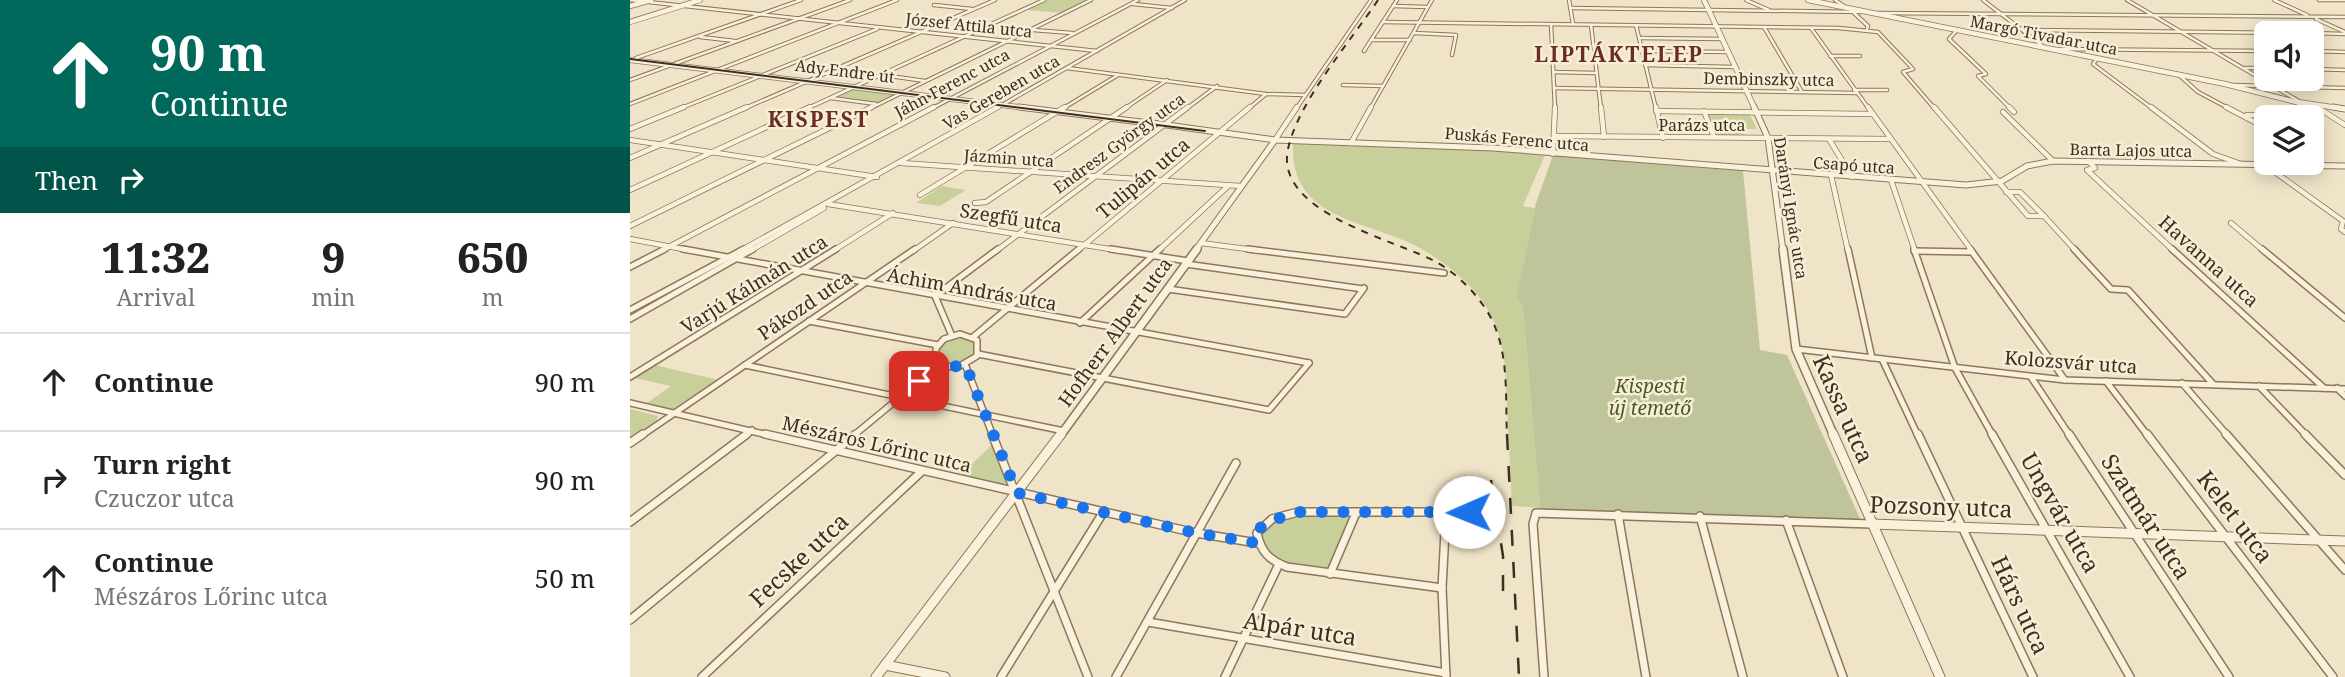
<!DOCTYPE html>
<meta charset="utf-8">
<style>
:root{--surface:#fff;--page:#f2f2f2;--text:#222;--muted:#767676;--line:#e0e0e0}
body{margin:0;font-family:"Noto Serif",serif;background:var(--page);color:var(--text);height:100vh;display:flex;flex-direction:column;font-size:26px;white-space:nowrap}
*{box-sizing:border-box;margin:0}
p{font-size:23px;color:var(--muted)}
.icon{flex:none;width:38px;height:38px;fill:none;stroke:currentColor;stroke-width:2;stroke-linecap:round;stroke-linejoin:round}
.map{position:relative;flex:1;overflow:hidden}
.details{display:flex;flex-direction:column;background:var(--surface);width:630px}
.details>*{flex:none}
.top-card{background:#00695c;color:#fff;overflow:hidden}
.controls{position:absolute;left:1624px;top:21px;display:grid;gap:14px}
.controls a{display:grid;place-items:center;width:70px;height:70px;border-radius:10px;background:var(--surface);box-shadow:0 4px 18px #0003;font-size:35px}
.pin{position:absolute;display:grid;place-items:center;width:60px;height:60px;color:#fff;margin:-30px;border-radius:14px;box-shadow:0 4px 10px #0006}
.me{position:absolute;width:77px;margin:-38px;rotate:269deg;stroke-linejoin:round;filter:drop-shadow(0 0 5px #0008)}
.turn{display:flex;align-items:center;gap:24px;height:147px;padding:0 35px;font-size:32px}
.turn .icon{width:91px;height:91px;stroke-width:2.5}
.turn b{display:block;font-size:49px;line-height:60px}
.then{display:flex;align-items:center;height:66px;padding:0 35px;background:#0003;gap:14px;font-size:26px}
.eta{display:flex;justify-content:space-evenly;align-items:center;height:119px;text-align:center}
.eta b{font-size:42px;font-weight:800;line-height:49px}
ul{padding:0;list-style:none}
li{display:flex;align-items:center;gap:21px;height:98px;padding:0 35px;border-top:2px solid var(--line)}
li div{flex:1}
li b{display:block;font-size:26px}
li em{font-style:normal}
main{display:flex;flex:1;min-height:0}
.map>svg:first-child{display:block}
.green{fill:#c9cf9b}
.cemetery{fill:#bfc49a}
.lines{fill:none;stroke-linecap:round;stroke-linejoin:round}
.minor-far3-casing{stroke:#8d765c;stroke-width:4.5}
.minor-far2-casing{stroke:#8d765c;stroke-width:6}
.minor-far1-casing{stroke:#8d765c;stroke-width:8}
.minor-casing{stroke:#8d765c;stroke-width:10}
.tertiary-far3-casing{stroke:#8d765c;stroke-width:6}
.tertiary-far2-casing{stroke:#8d765c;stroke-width:7}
.tertiary-far1-casing{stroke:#8d765c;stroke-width:10}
.tertiary-casing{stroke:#8d765c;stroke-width:11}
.minor-far3{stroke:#faf1dc;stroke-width:2.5}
.minor-far2{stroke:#faf1dc;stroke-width:4.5}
.minor-far1{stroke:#faf1dc;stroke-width:5}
.minor{stroke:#faf1dc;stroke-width:7}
.tertiary-far3{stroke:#faf1dc;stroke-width:4.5}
.tertiary-far2{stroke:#faf1dc;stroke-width:5}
.tertiary-far1{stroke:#faf1dc;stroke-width:7}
.tertiary{stroke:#faf1dc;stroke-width:9}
.tram{stroke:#3d2e20;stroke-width:2}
.rail-far1{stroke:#3d2e20;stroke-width:2;stroke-dasharray:7 7;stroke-linecap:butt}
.rail{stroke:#3d2e20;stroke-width:2.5;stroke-dasharray:16 16;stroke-linecap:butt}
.route{stroke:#1a73e8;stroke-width:12;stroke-dasharray:0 21.6}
.labels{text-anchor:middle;stroke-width:5;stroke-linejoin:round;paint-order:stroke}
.far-street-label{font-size:16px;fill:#3d2e20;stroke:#f7eed8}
.street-label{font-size:19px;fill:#3d2e20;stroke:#f7eed8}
.park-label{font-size:19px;font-style:italic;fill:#4d5a26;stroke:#f7eed8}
.far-district-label{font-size:21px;font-weight:bold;letter-spacing:2px;fill:#6b2e1e;stroke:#f7eed8}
.near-street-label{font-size:23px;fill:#3d2e20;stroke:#f7eed8}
</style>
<main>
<section class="details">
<div class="top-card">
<div class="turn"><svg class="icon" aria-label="ahead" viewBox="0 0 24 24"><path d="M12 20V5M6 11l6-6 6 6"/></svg><div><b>90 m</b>Continue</div></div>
<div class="then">Then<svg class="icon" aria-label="right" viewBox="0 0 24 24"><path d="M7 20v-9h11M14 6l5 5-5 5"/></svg></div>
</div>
<div class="eta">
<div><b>11:32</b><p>Arrival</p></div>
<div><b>9</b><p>min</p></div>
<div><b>650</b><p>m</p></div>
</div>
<ul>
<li><svg class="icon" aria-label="ahead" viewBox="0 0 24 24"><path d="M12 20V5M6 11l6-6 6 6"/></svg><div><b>Continue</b></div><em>90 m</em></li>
<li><svg class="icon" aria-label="right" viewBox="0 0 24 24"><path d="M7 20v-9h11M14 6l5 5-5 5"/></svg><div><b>Turn right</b><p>Czuczor utca</p></div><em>90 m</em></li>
<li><svg class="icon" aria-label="ahead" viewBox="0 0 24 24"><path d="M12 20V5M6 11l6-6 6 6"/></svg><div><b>Continue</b><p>Mészáros Lőrinc utca</p></div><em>50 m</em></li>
</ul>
</section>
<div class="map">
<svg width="1715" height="677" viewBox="0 0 1715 677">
<rect width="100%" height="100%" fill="#f0e4c8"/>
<g class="green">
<polygon points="416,0 458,0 432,13 396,10"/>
<polygon points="224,89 267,94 249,103 205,98"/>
<polygon points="1077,112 1119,113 1127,129 1112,129 1115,135 1086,135"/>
<path d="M663 144 823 147 915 155 893 206 905 208 886 298 893 306 910 508 882 506 875 366C869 310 843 282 797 252 747 220 659 225 663 144Z"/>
<polygon points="312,186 336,190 310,206 286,203"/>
<path d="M333 337 343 342 345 352C338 364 322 368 310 362L308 348 315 341Z"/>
<polygon points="25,365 89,380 44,410 17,403 41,386 5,378"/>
<polygon points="0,409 28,416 26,422 0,439"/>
<polygon points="362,445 377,481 374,485 330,475"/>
<polygon points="726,513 700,574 657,567 630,549 630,527 655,515"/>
</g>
<polygon class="cemetery" points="923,155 1113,171 1130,350 1157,355 1231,521 915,513 910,508 893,306 886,298 906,203"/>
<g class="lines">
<defs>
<g id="minor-far3">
<polyline points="0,0 467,51"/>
<polyline points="939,0 943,24"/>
<polyline points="1116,0 1139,10"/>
<polyline points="1205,0 1214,6"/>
<polyline points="1353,0 1414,47"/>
<polyline points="1497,0 1667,100"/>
<polyline points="1644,0 1677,15"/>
<polyline points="1689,0 1715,0"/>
<polyline points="503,4 542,8"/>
<polyline points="304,5 342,9"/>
<polyline points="763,6 797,7"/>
<polyline points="940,8 1231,12"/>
<polyline points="1223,12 1238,26 1237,29"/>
<polyline points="1246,13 1715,17"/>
<polyline points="1686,19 1715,32"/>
<polyline points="753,22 1209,28 1248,32 1283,69 1273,72 1305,109"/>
<polyline points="921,24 925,109"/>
<polyline points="961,25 971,109"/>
<polyline points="1006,25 1026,109"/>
<polyline points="1134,27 1172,92"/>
<polyline points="1181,28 1239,109"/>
<polyline points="403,30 442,33"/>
<polyline points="1327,30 1319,39 1356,74 1348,76 1381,109"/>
<polyline points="1393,30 1663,33"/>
<polyline points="784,33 826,35 822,55"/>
<polyline points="1682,33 1715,34"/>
<polyline points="70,37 105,41"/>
<polyline points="1009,38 1093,39"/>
<polyline points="741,40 780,40"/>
<polyline points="1426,49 1636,51"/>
<polyline points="734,51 767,0"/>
<polyline points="1012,51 1099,52"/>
<polyline points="1682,51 1715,52"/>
<polyline points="1200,56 1230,56"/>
<polyline points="6,58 171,0"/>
<polyline points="1467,59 1463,64 1523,109"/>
<polyline points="1015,65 1105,67"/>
<polyline points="437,68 636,94 675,95"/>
<polyline points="1615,68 1636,68"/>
<polyline points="1682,69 1715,70"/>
<polyline points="923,72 965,73"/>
<polyline points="253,75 295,81"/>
<polyline points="1549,75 1568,92 1600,109"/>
<polyline points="0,80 220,0"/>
<polyline points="713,85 753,86"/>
<polyline points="1602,85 1715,88"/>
<polyline points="924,88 1226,93"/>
<polyline points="1224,90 1257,90"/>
<polyline points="201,98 246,104"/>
<polyline points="0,104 267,0"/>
<polyline points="1682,104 1690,109"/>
<polyline points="49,109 247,29"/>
<polyline points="113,109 365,0"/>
<polyline points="176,109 414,0"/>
<polyline points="239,109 461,0"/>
<polyline points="301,109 508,0"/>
<polyline points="365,109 555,0"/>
<polyline points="432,109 488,75"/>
<polyline points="494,109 537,80"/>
<polyline points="556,109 587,86"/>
<polyline points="618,109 636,94"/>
<polyline points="666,109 741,0"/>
<polyline points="740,109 802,0"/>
</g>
<g id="minor-far2">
<polyline points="971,107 974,137"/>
<polyline points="1026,107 1033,138"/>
<polyline points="1238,107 1342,251"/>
<polyline points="1304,107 1398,216 1414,216 1446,251"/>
<polyline points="1379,107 1384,112"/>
<polyline points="1521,107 1583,154 1611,164"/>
<polyline points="1596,107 1636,128"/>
<polyline points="1687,107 1715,125"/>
<polyline points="1026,111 1242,114"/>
<polyline points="1074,111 1084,137"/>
<polyline points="1373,112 1423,161"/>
<polyline points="1617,115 1666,116"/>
<polyline points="0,129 54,107"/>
<polyline points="926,136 1260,139"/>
<polyline points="1199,139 1222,177"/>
<polyline points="0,140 247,177"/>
<polyline points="645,140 667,107"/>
<polyline points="721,143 741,107"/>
<polyline points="923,154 925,107"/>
<polyline points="1682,157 1695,166"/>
<polyline points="0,158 117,107"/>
<polyline points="1458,161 1465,168 1457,170 1544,251"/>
<polyline points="271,163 611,186"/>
<polyline points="1635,165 1713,221 1711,229 1715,232"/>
<polyline points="1201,175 1218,251"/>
<polyline points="1261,180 1285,251"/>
<polyline points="0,190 180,107"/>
<polyline points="1376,192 1390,192 1414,216"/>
<polyline points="290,195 435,107"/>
<polyline points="345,203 356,202 497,107"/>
<polyline points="198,204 492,251"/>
<polyline points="1601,223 1634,251"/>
<polyline points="0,226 242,107"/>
<polyline points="0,239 63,251"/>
<polyline points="571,243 632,251"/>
<polyline points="31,251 304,107"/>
<polyline points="110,251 368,107"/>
<polyline points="120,251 194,208"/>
<polyline points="203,251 263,213"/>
<polyline points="283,251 323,223"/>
<polyline points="366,251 558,107"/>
<polyline points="447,251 620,107"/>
<polyline points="528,251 598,186"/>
</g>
<g id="minor-far1">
<polyline points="53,249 679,363"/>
<polyline points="481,249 558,261"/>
<polyline points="618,249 814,273"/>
<polyline points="1218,249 1242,358"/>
<polyline points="1284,249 1325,368 1363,436"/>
<polyline points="1340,249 1435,380"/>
<polyline points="1444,249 1481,289 1498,290 1583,384"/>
<polyline points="1542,249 1694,388"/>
<polyline points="1632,249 1715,318"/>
<polyline points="1284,251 1342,252"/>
<polyline points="556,264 733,289"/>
<polyline points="0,267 35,249"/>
<polyline points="538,289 715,314 734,288"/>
<polyline points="0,310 114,249"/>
<polyline points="0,319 123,249"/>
<polyline points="179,321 308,345"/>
<polyline points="450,323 530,249"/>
<polygon points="330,334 347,340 347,356 330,366 311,367 306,361 306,348 314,339"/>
<polyline points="322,336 305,296 368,249"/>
<polyline points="343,337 449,249"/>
<polyline points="1166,349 1435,380 1715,389"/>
<polyline points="348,354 639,410 679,363"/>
<polyline points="1252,359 1288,436"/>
<polyline points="335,364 363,436"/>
<polyline points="115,365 434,431"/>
<polyline points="0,377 206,249"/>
<polyline points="1401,377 1440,436"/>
<polyline points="1476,381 1518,436"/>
<polyline points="1552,383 1598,436"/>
<polyline points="1629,386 1677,436"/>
<polyline points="1707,388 1715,396"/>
<polyline points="0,403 142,436"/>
<polyline points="11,436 285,249"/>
<polyline points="115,436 122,430"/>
<polyline points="223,436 309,365"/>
</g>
<g id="minor">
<polyline points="135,434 566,533 627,543"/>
<polyline points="362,434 458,677"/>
<polyline points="1288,434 1403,677"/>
<polyline points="1362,434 1500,677"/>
<polyline points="1439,434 1599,677"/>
<polyline points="1517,434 1703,677"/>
<polyline points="1596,434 1715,570"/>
<polyline points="1675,434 1715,475"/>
<polyline points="0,443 13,434"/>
<polyline points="816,513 812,588 816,677"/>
<polyline points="988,514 1016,677"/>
<polyline points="1070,516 1113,677"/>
<polyline points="1156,520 1213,677"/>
<polyline points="0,522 117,434"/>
<polyline points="700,574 726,513"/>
<path d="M812 588 657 567C639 560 631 552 627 533L642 519 668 512H839"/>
<polyline points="0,620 226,434"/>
<polyline points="518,622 816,673"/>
<polyline points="72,677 292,471"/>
<polyline points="371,677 474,511"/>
<polyline points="486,677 606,463"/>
<polyline points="595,677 649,564"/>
<polyline points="914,677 903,524 906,513 1242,524"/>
</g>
<g id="tertiary-far3">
<polyline points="1074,0 1125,109"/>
<polyline points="1178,0 1595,84 1670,103"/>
<polyline points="0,6 21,0"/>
<polyline points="0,22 70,0"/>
<polyline points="0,60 404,109"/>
<polyline points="1668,102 1715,109"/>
</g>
<g id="tertiary-far2">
<polyline points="389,107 519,123"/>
<polyline points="1124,107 1138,138 1153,251"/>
<polyline points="1703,107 1715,109"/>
<polyline points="515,122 645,140 863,148 1336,185 1372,181 1397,166 1423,161 1715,166"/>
<polyline points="565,251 645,140"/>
</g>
<g id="tertiary-far1">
<polyline points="1153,249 1166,349 1204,436"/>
<polyline points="430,436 567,249"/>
</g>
<g id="tertiary">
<polyline points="1203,434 1310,677"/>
<polyline points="1242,524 1715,541"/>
<polyline points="255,665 315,677"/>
<polyline points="246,677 431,434"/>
</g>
</defs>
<use href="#minor-far3" class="minor-far3-casing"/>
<use href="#minor-far2" class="minor-far2-casing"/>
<use href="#minor-far1" class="minor-far1-casing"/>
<use href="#minor" class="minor-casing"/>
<use href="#tertiary-far3" class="tertiary-far3-casing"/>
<use href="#tertiary-far2" class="tertiary-far2-casing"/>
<use href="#tertiary-far1" class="tertiary-far1-casing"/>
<use href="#tertiary" class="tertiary-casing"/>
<use href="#minor-far3" class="minor-far3"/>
<use href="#minor-far2" class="minor-far2"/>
<use href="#minor-far1" class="minor-far1"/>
<use href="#minor" class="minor"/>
<use href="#tertiary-far3" class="tertiary-far3"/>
<use href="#tertiary-far2" class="tertiary-far2"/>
<use href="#tertiary-far1" class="tertiary-far1"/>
<use href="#tertiary" class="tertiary"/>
<polyline class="tram" points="0,59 575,131"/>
<path class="rail-far1" d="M748 0C720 42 668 102 658 149 644 214 768 240 808 263 828 275 845 292 857 311 880 348 875 394 877 436"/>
<g class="rail">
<polyline points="877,434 889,677"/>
<polyline points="861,480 873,556 873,599"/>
</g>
</g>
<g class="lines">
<polyline class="route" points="289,381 309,365 318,368 335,364 387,493 566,533 627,543 628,530 637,522 668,512 839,512"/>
</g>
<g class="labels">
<g class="far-street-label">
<text transform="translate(339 25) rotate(6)" y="6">József Attila utca</text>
<text transform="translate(1414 35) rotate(11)" y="6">Margó Tivadar utca</text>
<text transform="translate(215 71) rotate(7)" y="6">Ady Endre út</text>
<text transform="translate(1139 79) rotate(1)" y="6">Dembinszky utca</text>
<text transform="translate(322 83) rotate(-28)" y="6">Jáhn Ferenc utca</text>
<text transform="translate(371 92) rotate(-30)" y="6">Vas Gereben utca</text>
<text x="1072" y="131">Parázs utca</text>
<text transform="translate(887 139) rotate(5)" y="6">Puskás Ferenc utca</text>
<text transform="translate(489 143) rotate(-36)" y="6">Endresz György utca</text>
<text transform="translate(1501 150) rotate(1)" y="6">Barta Lajos utca</text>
<text transform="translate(379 158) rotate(4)" y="6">Jázmin utca</text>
<text transform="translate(1224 165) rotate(4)" y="6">Csapó utca</text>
<text transform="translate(1161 208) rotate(81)" y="6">Darányi Ignác utca</text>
</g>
<g class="street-label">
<text transform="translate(513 178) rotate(-40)" y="7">Tulipán utca</text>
<text transform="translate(381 218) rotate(9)" y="7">Szegfű utca</text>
<text transform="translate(1579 261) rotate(42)" y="7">Havanna utca</text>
<text transform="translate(124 284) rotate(-32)" y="7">Varjú Kálmán utca</text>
<text transform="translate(342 289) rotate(10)" y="7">Áchim András utca</text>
<text transform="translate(175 305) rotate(-34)" y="7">Pákozd utca</text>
<text transform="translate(485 332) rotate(-54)" y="7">Hofherr Albert utca</text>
<text transform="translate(1441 362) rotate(4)" y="7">Kolozsvár utca</text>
<text transform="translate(247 444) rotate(13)" y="7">Mészáros Lőrinc utca</text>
</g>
<g class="park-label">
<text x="1020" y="393">Kispesti<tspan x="1020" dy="22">új temető</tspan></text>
</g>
<g class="far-district-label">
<text x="989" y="62">LIPTÁKTELEP</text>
<text x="189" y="127">KISPEST</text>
</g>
<g class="near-street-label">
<text transform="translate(1213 409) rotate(66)" y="8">Kassa utca</text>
<text transform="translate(1311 507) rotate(2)" y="8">Pozsony utca</text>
<text transform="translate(1430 513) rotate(60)" y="8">Ungvár utca</text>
<text transform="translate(1516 517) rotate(57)" y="8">Szatmár utca</text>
<text transform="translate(1605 517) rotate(53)" y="8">Kelet utca</text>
<text transform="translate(169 560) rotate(-43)" y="8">Fecske utca</text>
<text transform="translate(1390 605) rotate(65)" y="8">Hárs utca</text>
<text transform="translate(670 629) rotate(9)" y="8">Alpár utca</text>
</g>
</g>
</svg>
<div class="controls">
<a><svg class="icon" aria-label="sound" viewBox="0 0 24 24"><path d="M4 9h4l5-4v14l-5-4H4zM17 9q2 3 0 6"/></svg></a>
<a><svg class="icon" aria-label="layers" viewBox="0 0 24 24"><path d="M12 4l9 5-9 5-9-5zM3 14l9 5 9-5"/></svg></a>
</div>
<div class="pin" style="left:289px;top:381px;background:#d93025"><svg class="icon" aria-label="arrive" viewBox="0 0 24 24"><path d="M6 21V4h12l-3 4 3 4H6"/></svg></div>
<svg class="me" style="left:839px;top:512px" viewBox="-20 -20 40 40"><circle r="19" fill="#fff"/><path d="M0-13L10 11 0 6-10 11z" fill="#1a73e8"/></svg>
</div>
</main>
